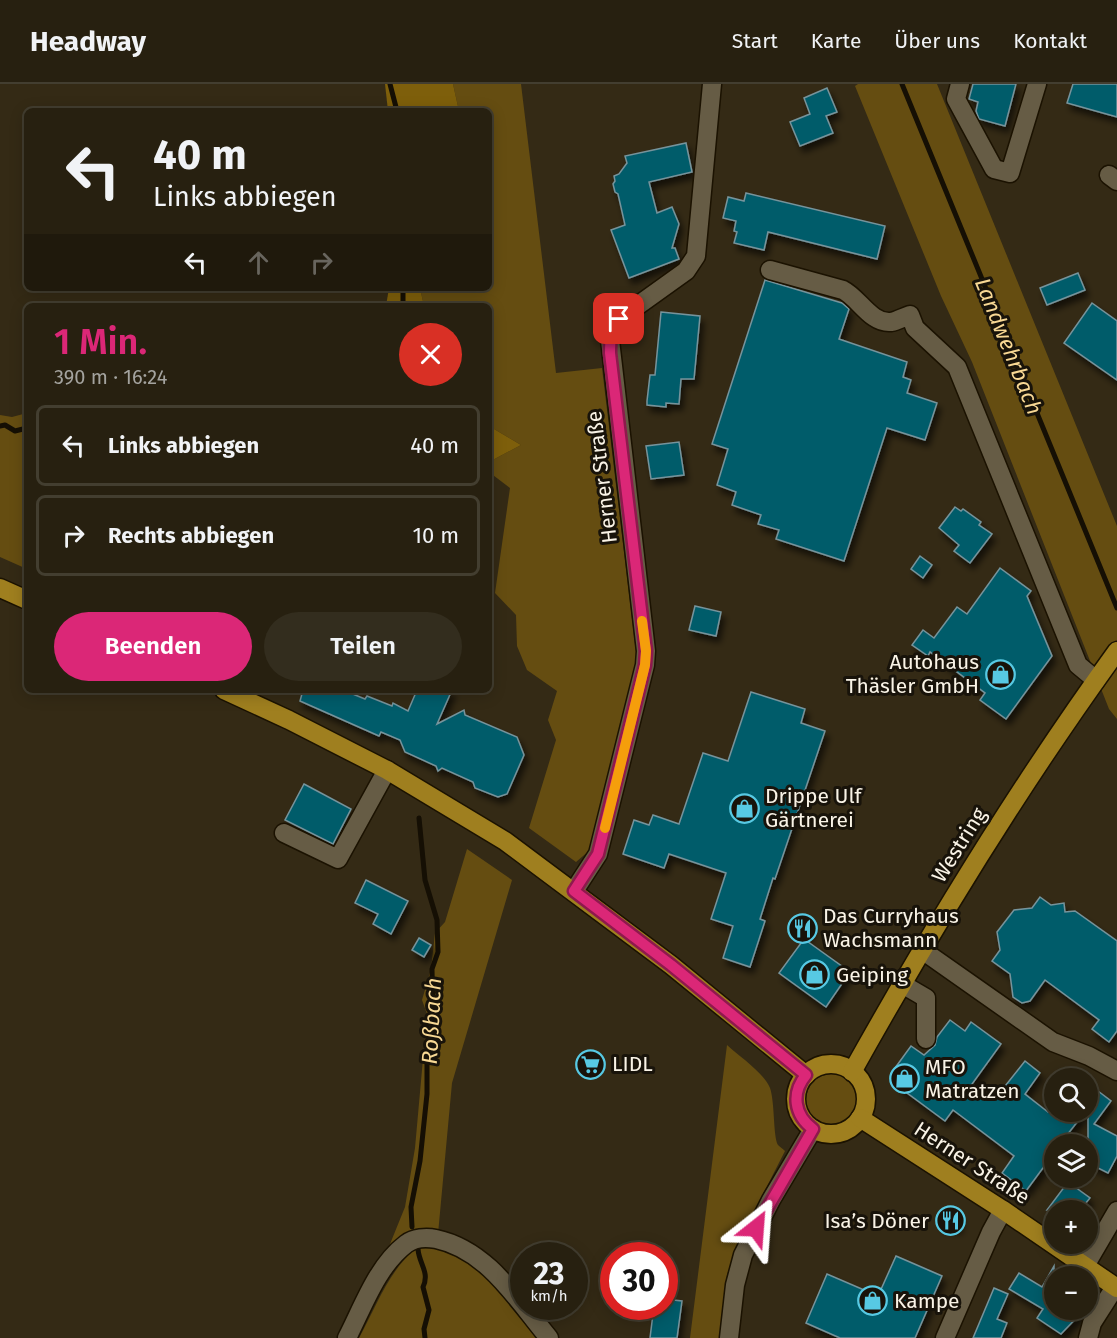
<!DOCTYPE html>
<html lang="de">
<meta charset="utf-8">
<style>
:root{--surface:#272010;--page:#332d1e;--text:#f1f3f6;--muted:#a4a39f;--line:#433e30;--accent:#db2777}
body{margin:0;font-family:"Fira Sans",sans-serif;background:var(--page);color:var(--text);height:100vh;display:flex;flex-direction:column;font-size:22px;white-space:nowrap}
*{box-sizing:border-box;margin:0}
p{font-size:20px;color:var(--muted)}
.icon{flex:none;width:33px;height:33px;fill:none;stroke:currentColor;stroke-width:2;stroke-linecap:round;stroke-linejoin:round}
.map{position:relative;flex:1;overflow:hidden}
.sheet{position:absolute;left:24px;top:219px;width:468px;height:390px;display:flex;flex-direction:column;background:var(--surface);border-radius:9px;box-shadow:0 3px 15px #0003,0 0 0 2px var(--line)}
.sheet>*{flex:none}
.hud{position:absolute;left:24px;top:24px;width:468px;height:183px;border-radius:9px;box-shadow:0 3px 15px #0003,0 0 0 2px var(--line);background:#272010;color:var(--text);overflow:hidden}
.tools{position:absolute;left:1044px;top:984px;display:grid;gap:12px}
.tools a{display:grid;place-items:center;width:54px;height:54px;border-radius:50%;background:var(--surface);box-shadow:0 3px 15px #0003,0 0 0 2px var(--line);font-size:30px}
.speed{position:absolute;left:510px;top:1158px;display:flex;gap:12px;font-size:30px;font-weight:700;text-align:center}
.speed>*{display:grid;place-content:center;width:78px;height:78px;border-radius:50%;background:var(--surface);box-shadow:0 3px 15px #0003,0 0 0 2px var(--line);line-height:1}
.speed small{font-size:15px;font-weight:400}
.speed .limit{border:9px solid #d22;background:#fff;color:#111}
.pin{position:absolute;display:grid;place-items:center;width:51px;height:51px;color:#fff;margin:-26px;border-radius:12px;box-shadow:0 3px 9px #0006}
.me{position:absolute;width:66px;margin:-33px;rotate:28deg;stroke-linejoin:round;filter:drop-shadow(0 0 4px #0008)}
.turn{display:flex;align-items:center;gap:21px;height:126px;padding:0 30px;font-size:27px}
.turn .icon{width:78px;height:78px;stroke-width:2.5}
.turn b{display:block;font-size:42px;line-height:51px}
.lanes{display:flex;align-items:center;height:57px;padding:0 30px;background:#0003;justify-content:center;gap:30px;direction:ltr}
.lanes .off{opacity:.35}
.round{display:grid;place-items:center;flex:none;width:63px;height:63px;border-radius:32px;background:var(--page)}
.overview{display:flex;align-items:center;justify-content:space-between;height:102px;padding:0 30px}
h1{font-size:36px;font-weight:600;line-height:45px;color:var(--accent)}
.action{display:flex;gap:12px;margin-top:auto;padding:12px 30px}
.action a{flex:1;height:69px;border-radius:36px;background:var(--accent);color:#fff;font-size:24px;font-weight:600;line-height:69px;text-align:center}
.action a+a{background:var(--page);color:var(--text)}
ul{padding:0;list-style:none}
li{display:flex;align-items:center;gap:18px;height:81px;margin:0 12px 9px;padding:0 18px;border:3px solid var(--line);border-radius:9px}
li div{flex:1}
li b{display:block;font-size:22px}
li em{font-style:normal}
header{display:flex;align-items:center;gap:36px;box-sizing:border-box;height:84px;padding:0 30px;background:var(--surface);border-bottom:2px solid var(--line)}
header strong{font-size:28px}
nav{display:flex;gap:33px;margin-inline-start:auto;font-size:21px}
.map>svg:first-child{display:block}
.green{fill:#654d11}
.forest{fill:#7e5f0b}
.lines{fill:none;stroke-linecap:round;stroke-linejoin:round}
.stream{stroke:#150f04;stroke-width:5}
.building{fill:#055b6a;stroke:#76949c;stroke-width:1.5;filter:url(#shadow)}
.minor-casing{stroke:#1b1201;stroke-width:21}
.major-casing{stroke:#1b1201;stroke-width:21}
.minor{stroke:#665c45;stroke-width:18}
.major{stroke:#9f7f1f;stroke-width:18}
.route-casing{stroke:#8e194d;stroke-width:15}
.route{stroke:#db2777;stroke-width:10}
.slow{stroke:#f59e0b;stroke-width:10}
.labels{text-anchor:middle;stroke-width:6;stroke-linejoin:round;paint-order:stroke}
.street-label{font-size:21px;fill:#f9f3e6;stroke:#18130a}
.poi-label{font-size:21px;fill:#f9f3e6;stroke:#18130a;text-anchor:start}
.water-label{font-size:22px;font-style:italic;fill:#f8d894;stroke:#18130a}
</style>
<header>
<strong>Headway</strong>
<nav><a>Start</a><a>Karte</a><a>Über uns</a><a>Kontakt</a></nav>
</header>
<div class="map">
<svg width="1117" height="1254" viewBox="0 0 1117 1254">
<defs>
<filter id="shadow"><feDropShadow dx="3.5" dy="6" stdDeviation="3" flood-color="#0009"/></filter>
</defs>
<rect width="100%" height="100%" fill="#342a15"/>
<g class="green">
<polygon points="453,0 521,0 556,289 602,284 637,577 590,766 576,778 529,744 556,656 548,636 557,607 527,586 517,562 516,531 495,509 510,404 489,388 489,378 521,361 489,342 489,222 424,222 420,204 489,204 489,27 459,27"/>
<polygon points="858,0 937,0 1117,442 1117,635 1109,625 972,278 941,212 855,2"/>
<polygon points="27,329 27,485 0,473 0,331 12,333"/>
<polygon points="467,765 512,796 452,999 438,1150 388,1165 405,1123 415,1064 427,930 422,916 431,885 435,849 445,838"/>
<path d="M727 961C739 972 764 989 770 1004 775 1018 773 1053 778 1061 780 1063 783 1065 785 1067L736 1163 727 1191 719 1254H690Z"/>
<circle cx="832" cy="1016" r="26"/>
<path d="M416 1164C427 1165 443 1163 453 1167 479 1177 521 1232 539 1254H359C376 1223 388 1188 416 1164Z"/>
</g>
<g class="forest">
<polygon points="385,0 453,0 459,27 388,27"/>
<polygon points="389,204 420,204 424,222 386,222"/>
<polygon points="489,342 521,361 489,378"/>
</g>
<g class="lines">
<g class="stream">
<polyline points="390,0 397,27"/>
<polyline points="902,0 1117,524"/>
<polyline points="403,222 403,204"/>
<polyline points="0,342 5,341 15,347 27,344"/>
<polyline points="412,1143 411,1123 420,1077 427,1010 427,974 433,939 432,885 438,868 437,836 425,796 419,734"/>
<path d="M418 1165C419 1180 430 1188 423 1203L429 1226 424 1245 425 1254"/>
</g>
</g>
<g class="building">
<polygon points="973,0 1016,0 1005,42 979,35 976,27 978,18 969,15"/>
<polygon points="1073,0 1117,0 1117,33 1067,19"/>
<polygon points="827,4 837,28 826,32 833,49 800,62 790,38 810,30 804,14"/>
<polygon points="686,59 692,88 649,98 657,129 672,123 679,140 672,164 675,164 679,175 629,194 611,146 625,141 618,110 615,108 613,100 615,97 614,92 619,90 627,79 625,72"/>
<polygon points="746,109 885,142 877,175 768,148 764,166 734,159 737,148 734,147 736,137 723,134 728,113 744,117"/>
<polygon points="1078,189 1085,206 1047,221 1040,204"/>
<polygon points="765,196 842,219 849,225 839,255 907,278 903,293 911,296 907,309 937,319 925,356 887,344 844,477 776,455 779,446 758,440 761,431 732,421 736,408 717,401 728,365 712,360"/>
<polygon points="1092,219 1117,237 1117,296 1064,259"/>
<polygon points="661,228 700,232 694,295 681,295 679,320 666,319 666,323 647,321 647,317 650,291 655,291"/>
<polygon points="679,358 684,391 651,395 646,362"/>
<polygon points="955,423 961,427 963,425 981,438 979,441 992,450 970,479 954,467 959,461 939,444"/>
<polygon points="920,472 932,481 923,494 911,485"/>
<polygon points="1000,484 1031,507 1027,512 1052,572 1006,635 980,616 985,609 930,568 928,572 912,561 923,546 934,554 957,523 967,530"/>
<polygon points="695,522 721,528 716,552 689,546"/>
<polygon points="303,606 343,606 365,615 367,612 392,622 393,619 408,627 417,606 452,606 437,640 464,626 465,631 517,653 524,671 507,710 498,713 475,704 473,698 442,684 438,687 436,682 405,668 400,656 381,648 379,652 370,648 300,617"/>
<polygon points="751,608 805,625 801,639 825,647 775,795 773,794 760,835 765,837 750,883 723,874 733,842 711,835 726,789 669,770 664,784 623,770 634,736 649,741 653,731 679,740 703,669 728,677"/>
<polygon points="304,700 351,725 333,760 285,736"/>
<polygon points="366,796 408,817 391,850 373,840 378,830 355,819"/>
<polygon points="1040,813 1051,821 1064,819 1065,828 1075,827 1117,857 1117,947 1109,958 1092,945 1099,936 1045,896 1030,917 1022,919 1013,913 1010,890 992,877 1000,866 997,848 1014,826 1032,824"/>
<polygon points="800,833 813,843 805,854 791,844"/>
<polygon points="419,854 431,861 424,873 412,866"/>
<polygon points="804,855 850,888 826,923 779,889"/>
<polygon points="950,936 965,947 971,938 1001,960 972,1000 994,1016 1025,977 1040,989 1025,1010 1048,1028 1085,1028 1060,1060 1054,1060 1054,1069 1026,1107 1002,1089 1014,1072 953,1026 945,1037 899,1003 895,984 911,962 924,971 935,961 937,953"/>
<polygon points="1098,1007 1111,1017 1094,1040 1117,1052 1117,1072 1108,1089 1088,1079 1088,1020"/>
<polygon points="1068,1098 1090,1114 1080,1126 1047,1126"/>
<polygon points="942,1128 960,1130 958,1144 940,1141"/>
<polygon points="896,1172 942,1192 915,1254 840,1254 806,1239 827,1190 878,1212"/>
<polygon points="1054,1182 1054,1226 1084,1226 1061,1250 1037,1234 1043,1225 1009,1205 1019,1189 1042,1203"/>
<polygon points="994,1204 1008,1210 997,1235 1007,1239 1001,1254 973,1254"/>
<polygon points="664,1215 682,1217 677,1254 650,1254 654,1222 664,1222"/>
</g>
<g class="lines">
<defs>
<g id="minor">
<polyline points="960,0 956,15 994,85 1010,89 1037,0"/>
<polyline points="1109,91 1117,97"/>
<path d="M770 186 843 206C859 214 871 240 891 238 897 237 904 233 910 231L915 244 957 283 1078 581 1096 596"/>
<polyline points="284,749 338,775 387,686"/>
<polyline points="574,807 598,770 645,581 646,567 610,256 613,244 619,235 686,187 696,172 712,0"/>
<polyline points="922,866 1053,958 1089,972 1117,987"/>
<polyline points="902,900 926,914 926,955"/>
<polyline points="1085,1182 1117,1127"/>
<path d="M347 1254C363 1223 377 1182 406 1160 414 1154 426 1153 436 1155 488 1166 517 1216 549 1254"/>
<polyline points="729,1254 735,1201 743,1171 771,1116 813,1045"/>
<polyline points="945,1254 991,1148 1003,1126"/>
<polyline points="1088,1254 1092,1239 1115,1203"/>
</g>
<g id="major">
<polyline points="0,504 27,516"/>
<polyline points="224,606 289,636 387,686 505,757 671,881 806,991"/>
<circle cx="831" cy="1015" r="35"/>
<path d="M852 988C933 843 1020 701 1117 567"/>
<polyline points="860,1034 1003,1126 1117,1204"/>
</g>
</defs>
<use href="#minor" class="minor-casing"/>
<use href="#major" class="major-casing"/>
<use href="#minor" class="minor"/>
<use href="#major" class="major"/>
</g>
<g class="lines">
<defs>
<path id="route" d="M619 235C611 246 610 255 610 269L646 567 645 581 598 770 574 807 671 881 806 991C791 1009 794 1031 813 1045L756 1144"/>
</defs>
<use href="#route" class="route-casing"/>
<use href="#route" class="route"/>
<polyline class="slow" points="605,744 645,581 646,567 642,537"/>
</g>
<defs>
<symbol id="shop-ring" viewBox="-11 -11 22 22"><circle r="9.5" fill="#18130a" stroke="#57c9e3" stroke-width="1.5"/><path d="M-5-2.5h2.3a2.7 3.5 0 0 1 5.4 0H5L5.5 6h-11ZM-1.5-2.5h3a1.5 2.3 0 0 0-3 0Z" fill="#57c9e3"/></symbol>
<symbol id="restaurant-ring" viewBox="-11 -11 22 22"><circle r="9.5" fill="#18130a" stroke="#57c9e3" stroke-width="1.5"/><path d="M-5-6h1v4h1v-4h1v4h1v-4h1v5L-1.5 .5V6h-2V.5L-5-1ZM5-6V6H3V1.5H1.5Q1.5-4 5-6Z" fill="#57c9e3"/></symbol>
<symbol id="supermarket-ring" viewBox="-11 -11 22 22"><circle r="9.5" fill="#18130a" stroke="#57c9e3" stroke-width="1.5"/><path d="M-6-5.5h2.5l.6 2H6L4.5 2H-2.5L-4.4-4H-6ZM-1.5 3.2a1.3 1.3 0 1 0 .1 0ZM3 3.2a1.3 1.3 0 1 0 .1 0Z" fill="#57c9e3"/></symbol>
</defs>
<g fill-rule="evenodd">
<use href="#shop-ring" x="984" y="574" width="33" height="33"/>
<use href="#shop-ring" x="728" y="708" width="33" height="33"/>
<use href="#restaurant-ring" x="786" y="828" width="33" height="33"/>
<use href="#shop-ring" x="798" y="874" width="33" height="33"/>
<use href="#supermarket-ring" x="574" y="964" width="33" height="33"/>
<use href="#shop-ring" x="888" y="978" width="33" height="33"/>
<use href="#restaurant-ring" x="934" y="1120" width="33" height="33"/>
<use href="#shop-ring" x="856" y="1200" width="33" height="33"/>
</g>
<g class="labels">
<g class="street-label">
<text transform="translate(602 393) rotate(-97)" y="7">Herner Straße</text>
<text transform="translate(959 761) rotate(-58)" y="7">Westring</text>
<text transform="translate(972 1079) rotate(33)" y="7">Herner Straße</text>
</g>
<g class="poi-label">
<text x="979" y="585" text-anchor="end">Autohaus<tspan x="979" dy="24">Thäsler GmbH</tspan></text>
<text x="765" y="719">Drippe Ulf<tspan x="765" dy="24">Gärtnerei</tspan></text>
<text x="823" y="839">Das Curryhaus<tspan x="823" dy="24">Wachsmann</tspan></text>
<text x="836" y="898">Geiping</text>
<text x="612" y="987">LIDL</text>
<text x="925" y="990">MFO<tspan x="925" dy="24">Matratzen</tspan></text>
<text x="929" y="1144" text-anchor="end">Isa’s Döner</text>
<text x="894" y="1224">Kampe</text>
</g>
<g class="water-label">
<text transform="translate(1009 262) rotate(68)" y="8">Landwehrbach</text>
<text transform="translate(431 937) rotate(-87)" y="8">Roßbach</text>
</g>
</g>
</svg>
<div class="tools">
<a><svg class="icon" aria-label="search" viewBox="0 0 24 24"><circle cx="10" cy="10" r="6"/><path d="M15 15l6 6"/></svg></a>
<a><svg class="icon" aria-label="layers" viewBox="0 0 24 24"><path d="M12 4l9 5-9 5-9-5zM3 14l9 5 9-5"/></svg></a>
<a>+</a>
<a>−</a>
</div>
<div class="speed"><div>23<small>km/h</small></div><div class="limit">30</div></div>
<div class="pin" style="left:619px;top:235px;background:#d93025"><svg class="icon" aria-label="arrive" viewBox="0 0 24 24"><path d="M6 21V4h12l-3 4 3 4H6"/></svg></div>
<svg class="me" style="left:756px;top:1144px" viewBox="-20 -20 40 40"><path d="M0-17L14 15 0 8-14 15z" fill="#db2777" stroke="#fff" stroke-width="4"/></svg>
<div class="hud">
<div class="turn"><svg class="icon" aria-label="left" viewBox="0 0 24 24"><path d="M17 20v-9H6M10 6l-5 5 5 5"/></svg><div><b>40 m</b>Links abbiegen</div></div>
<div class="lanes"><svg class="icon" aria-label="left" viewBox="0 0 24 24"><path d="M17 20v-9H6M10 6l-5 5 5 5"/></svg><svg class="icon off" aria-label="ahead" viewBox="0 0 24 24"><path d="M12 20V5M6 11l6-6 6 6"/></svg><svg class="icon off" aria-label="right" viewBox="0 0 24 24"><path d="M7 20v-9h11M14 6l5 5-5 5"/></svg></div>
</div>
<section class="sheet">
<div class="overview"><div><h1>1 Min.</h1><p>390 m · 16:24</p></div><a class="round" style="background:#d93025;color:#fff"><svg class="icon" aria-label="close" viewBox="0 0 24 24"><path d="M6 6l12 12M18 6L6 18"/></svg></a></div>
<ul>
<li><svg class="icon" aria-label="left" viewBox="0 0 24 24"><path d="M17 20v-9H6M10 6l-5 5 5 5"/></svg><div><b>Links abbiegen</b></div><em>40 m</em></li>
<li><svg class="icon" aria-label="right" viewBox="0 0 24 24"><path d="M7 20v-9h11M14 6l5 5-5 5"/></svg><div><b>Rechts abbiegen</b></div><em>10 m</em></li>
</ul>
<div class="action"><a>Beenden</a><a>Teilen</a></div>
</section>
</div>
